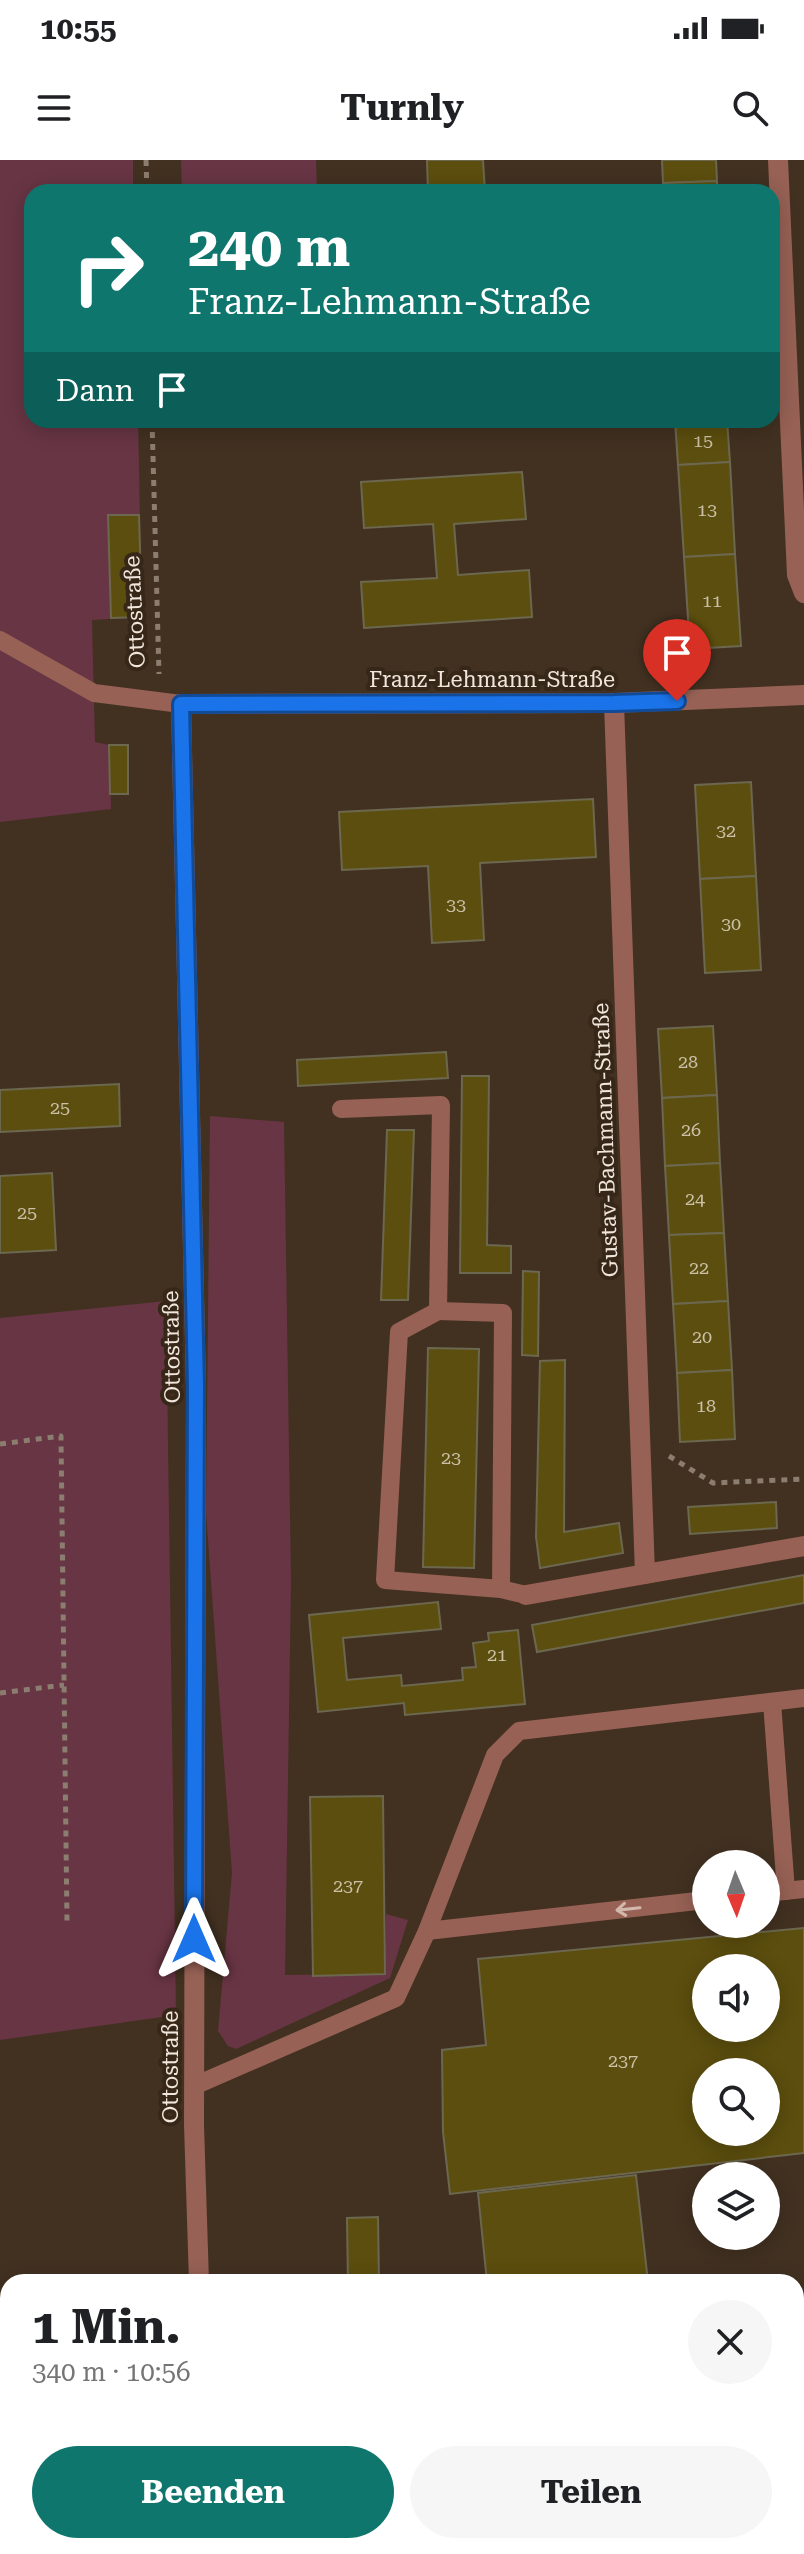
<!DOCTYPE html>
<html lang="de">
<meta charset="utf-8">
<style>
:root{--surface:#fff;--page:#f6f6f6;--text:#202124;--muted:#757577;--accent:#0f766e}
body{margin:0;font-family:"Roboto Serif",serif;background:var(--page);color:var(--text);height:100vh;display:flex;flex-direction:column;font-size:30px;white-space:nowrap}
*{box-sizing:border-box;margin:0}
p{font-size:26px;color:var(--muted)}
.icon{flex:none;width:44px;height:44px;fill:none;stroke:currentColor;stroke-width:2;stroke-linecap:round;stroke-linejoin:round}
.map{position:relative;flex:1;overflow:hidden}
.details{position:absolute;left:0px;top:2114px;width:804px;height:280px;display:flex;flex-direction:column;background:var(--surface);border-radius:24px 24px 0 0;box-shadow:0 4px 20px #0003}
.details>*{flex:none}
.hud{position:absolute;left:24px;top:24px;width:756px;height:244px;border-radius:24px;box-shadow:0 4px 20px #0003;background:#0f766e;color:#fff;overflow:hidden}
.needle{width:52px;rotate:178deg}
.fabs{position:absolute;left:692px;top:1690px;display:grid;gap:16px}
.fabs a{display:grid;place-items:center;width:88px;height:88px;border-radius:50%;background:var(--surface);box-shadow:0 4px 20px #0003;font-size:40px}
.pin{position:absolute;display:grid;place-items:center;width:68px;height:68px;color:#fff;margin:-82px -34px;border-radius:50% 50% 50% 0;rotate:-45deg;box-shadow:0 0 8px #0007}
.pin .icon{rotate:45deg}
.me{position:absolute;width:88px;margin:-44px;rotate:0deg;stroke-linejoin:round;filter:drop-shadow(0 0 6px #0008)}
.turn{display:flex;align-items:center;gap:28px;height:168px;padding:0 32px;font-size:36px}
.turn .icon{width:104px;height:104px;stroke-width:2.5}
.turn b{display:block;font-size:56px;line-height:68px}
.then{display:flex;align-items:center;height:76px;padding:0 32px;background:#0003;gap:16px;font-size:30px}
.round{display:grid;place-items:center;flex:none;width:84px;height:84px;border-radius:42px;background:var(--page)}
.headline{display:flex;align-items:center;justify-content:space-between;height:136px;padding:0 32px}
h1{font-size:48px;font-weight:700;line-height:60px}
.cta{display:flex;gap:16px;margin-top:auto;padding:16px 32px}
.cta a{flex:1;height:92px;border-radius:48px;background:var(--accent);color:#fff;font-size:32px;font-weight:700;line-height:92px;text-align:center}
.cta a+a{background:var(--page);color:var(--text)}
.status{display:flex;justify-content:space-between;align-items:center;height:56px;padding:0 40px;background:var(--surface);direction:ltr}
.status svg{height:22px;fill:currentColor}
header{display:flex;justify-content:space-between;align-items:center;height:104px;padding:0 32px;background:var(--surface);font-size:36px;font-weight:700}
.map>svg:first-child{display:block}
.green{fill:#683544}
.building{fill:#5c4e0e;stroke:#6c674f;stroke-width:2;fill-rule:evenodd}
.lines{fill:none;stroke-linecap:round;stroke-linejoin:round}
.path{stroke:#8b7d6f;stroke-width:5;stroke-dasharray:6 6;stroke-linecap:butt}
.lane{stroke:#976155;stroke-width:18}
.street{stroke:#976155;stroke-width:20}
.oneway{stroke:#d2b7ad}
.route-casing{stroke:#114b97;stroke-width:20}
.route{stroke:#1a73e8;stroke-width:14}
.labels{text-anchor:middle;stroke-width:8;stroke-linejoin:round;paint-order:stroke}
.number-label{font-size:18px;fill:#ccc0a8}
.street-label{font-size:22px;fill:#f1e6dc;stroke:#372718}
</style>
<div class="status"><b>10:55</b><svg viewBox="0 0 49 12"><path d="M0 12V9h3v3zM5 12V6h3v6zM10 12V3h3v9zM15 12V0h3v12zM26 1h20v11H26zM47 4h2v5h-2z"/></svg></div>
<header><svg class="icon" aria-label="menu" viewBox="0 0 24 24"><path d="M4 6h16M4 12h16M4 18h16"/></svg>Turnly<svg class="icon" aria-label="search" viewBox="0 0 24 24"><circle cx="10" cy="10" r="6"/><path d="M15 15l6 6"/></svg></header>
<div class="map">
<svg width="804" height="2394" viewBox="0 0 804 2394">
<rect width="100%" height="100%" fill="#423121"/>
<g class="green">
<polygon points="0,0 133,0 133,32 32,32 32,260 138,260 142,457 92,460 95,582 109,585 111,649 0,662"/>
<polygon points="181,0 316,0 317,32 182,32"/>
<polygon points="210,956 284,962 291,1422 285,1815 385,1814 386,1754 408,1760 390,1818 236,1889 228,1886 218,1871 232,1713 206,1352"/>
<polygon points="166,1141 176,1855 0,1880 0,1158"/>
</g>
<g class="building">
<polygon points="427,0 483,0 485,32 428,32"/>
<polygon points="662,0 716,0 717,21 663,23"/>
<polygon points="717,21 717,32 663,32 663,23"/>
<polygon points="675,260 727,260 730,302 678,305"/>
<polygon points="730,302 735,394 684,397 678,305"/>
<polygon points="522,312 526,359 454,364 458,415 529,410 532,457 364,468 361,422 437,418 433,364 364,368 361,322"/>
<polygon points="108,355 139,355 142,457 111,458"/>
<polygon points="735,394 741,486 690,489 684,397"/>
<polygon points="109,585 128,585 128,634 110,634"/>
<polygon points="751,622 756,716 700,719 695,625"/>
<polygon points="593,639 596,697 480,703 484,780 432,783 428,706 342,710 339,652"/>
<polygon points="756,716 761,810 705,813 700,719"/>
<polygon points="713,866 717,935 662,938 658,869"/>
<polygon points="446,892 448,918 298,926 297,900"/>
<polygon points="462,916 489,916 487,1085 511,1086 511,1113 460,1113"/>
<polygon points="119,924 120,966 0,972 0,930"/>
<polygon points="717,935 720,1003 665,1006 662,938"/>
<polygon points="387,970 414,970 408,1140 381,1140"/>
<polygon points="720,1003 724,1073 669,1075 665,1006"/>
<polygon points="52,1013 56,1090 0,1093 0,1016"/>
<polygon points="724,1073 728,1141 673,1144 669,1075"/>
<polygon points="523,1111 539,1112 538,1196 522,1195"/>
<polygon points="728,1141 732,1210 677,1213 673,1144"/>
<polygon points="428,1188 479,1189 474,1408 423,1407"/>
<polygon points="565,1200 564,1372 619,1363 623,1393 540,1408 536,1377 540,1201"/>
<polygon points="732,1210 735,1279 680,1282 677,1213"/>
<polygon points="776,1342 777,1368 690,1374 688,1347"/>
<polygon points="804,1415 804,1443 537,1492 532,1465"/>
<polygon points="438,1442 441,1469 343,1478 347,1520 401,1515 402,1526 463,1520 462,1508 476,1507 473,1483 489,1481 488,1473 518,1470 525,1544 405,1555 404,1543 318,1552 309,1455"/>
<polygon points="383,1636 385,1814 313,1816 310,1637"/>
<path d="M804 1768V1993L450 2034 443 1972 442 1890 486 1885 478 1799ZM706 1808H766V1868H706ZM706 1912H766V1972H706Z"/>
<polygon points="636,2015 648,2122 487,2122 478,2033"/>
<polygon points="378,2057 379,2122 348,2122 347,2058"/>
<polygon points="796,2185 804,2185 804,2394 708,2394 769,2386 796,2386"/>
<rect x="318" y="2386" width="40" height="8"/>
<polygon points="515,2386 678,2386 678,2394 516,2394"/>
</g>
<g class="lines">
<g class="path">
<polyline points="146,0 147,32"/>
<polyline points="152,260 159,514"/>
<polyline points="0,1284 61,1276 67,1762"/>
<polyline points="669,1296 713,1323 804,1319"/>
<polyline points="0,1533 64,1525"/>
</g>
<g class="lane">
<polyline points="0,480 94,533 181,544"/>
<polyline points="341,949 441,945 438,1151 399,1172 385,1420 501,1429 526,1435"/>
<polyline points="438,1151 503,1153 501,1429"/>
<polyline points="772,1542 786,1731"/>
<polyline points="766,1733 804,1729"/>
<polyline points="427,1771 706,1740"/>
<polyline points="194,1926 396,1838 427,1771 495,1595 519,1571 804,1538"/>
<polyline points="0,2197 8,2196"/>
</g>
<g class="street">
<polyline points="778,0 797,415 804,433"/>
<polyline points="614,543 645,1414"/>
<polyline points="526,1435 804,1386"/>
<polyline points="199,2122 194,1965 196,1226 181,544 614,543 804,535"/>
<polyline points="205,2386 205,2394"/>
</g>
</g>
<defs><path id="oneway-shaft" d="M-6 0H5M1.5-3L5.5 0L1.5 3" fill="none" stroke-width="1.6" stroke-linecap="round" stroke-linejoin="round" transform="scale(2)"/></defs>
<use class="oneway" href="#oneway-shaft" transform="translate(628 1749) rotate(174)"/>
<g class="lines">
<defs>
<polyline id="route" points="194,1779 196,1226 181,544 614,543 677,541"/>
</defs>
<use href="#route" class="route-casing"/>
<use href="#route" class="route"/>
</g>
<g class="labels">
<g class="number-label">
<text x="703" y="287">15</text>
<text x="707" y="356">13</text>
<text x="712" y="447">11</text>
<text x="726" y="677">32</text>
<text x="456" y="751">33</text>
<text x="731" y="770">30</text>
<text x="688" y="908">28</text>
<text x="60" y="954">25</text>
<text x="691" y="976">26</text>
<text x="695" y="1045">24</text>
<text x="27" y="1059">25</text>
<text x="699" y="1114">22</text>
<text x="702" y="1183">20</text>
<text x="706" y="1252">18</text>
<text x="451" y="1304">23</text>
<text x="497" y="1501">21</text>
<text x="348" y="1732">237</text>
<text x="623" y="1907">237</text>
</g>
<g class="street-label">
<text transform="translate(134 452) rotate(-93)" y="8">Ottostraße</text>
<text x="492" y="527">Franz-Lehmann-Straße</text>
<text transform="translate(605 980) rotate(-92)" y="8">Gustav-Bachmann-Straße</text>
<text transform="translate(171 1187) rotate(-91)" y="8">Ottostraße</text>
<text transform="translate(170 1907) rotate(-90)" y="8">Ottostraße</text>
</g>
</g>
</svg>
<div class="fabs">
<a><svg class="needle" viewBox="-14 -14 28 28"><path d="M0-13l5 13h-10z" fill="#e53935"/><path d="M0 13l5-13h-10z" fill="#757577"/></svg></a>
<a><svg class="icon" aria-label="sound" viewBox="0 0 24 24"><path d="M4 9h4l5-4v14l-5-4H4zM17 9q2 3 0 6"/></svg></a>
<a><svg class="icon" aria-label="search" viewBox="0 0 24 24"><circle cx="10" cy="10" r="6"/><path d="M15 15l6 6"/></svg></a>
<a><svg class="icon" aria-label="layers" viewBox="0 0 24 24"><path d="M12 4l9 5-9 5-9-5zM3 14l9 5 9-5"/></svg></a>
</div>
<div class="pin" style="left:677px;top:541px;background:#d93025"><svg class="icon" aria-label="arrive" viewBox="0 0 24 24"><path d="M6 21V4h12l-3 4 3 4H6"/></svg></div>
<svg class="me" style="left:194px;top:1779px" viewBox="-20 -20 40 40"><path d="M0-17L14 15 0 8-14 15z" fill="#1a73e8" stroke="#fff" stroke-width="4"/></svg>
<div class="hud">
<div class="turn"><svg class="icon" aria-label="right" viewBox="0 0 24 24"><path d="M7 20v-9h11M14 6l5 5-5 5"/></svg><div><b>240 m</b>Franz-Lehmann-Straße</div></div>
<div class="then">Dann<svg class="icon" aria-label="arrive" viewBox="0 0 24 24"><path d="M6 21V4h12l-3 4 3 4H6"/></svg></div>
</div>
<section class="details">
<div class="headline"><div><h1>1 Min.</h1><p>340 m · 10:56</p></div><a class="round"><svg class="icon" aria-label="close" viewBox="0 0 24 24"><path d="M6 6l12 12M18 6L6 18"/></svg></a></div>
<div class="cta"><a>Beenden</a><a>Teilen</a></div>
</section>
</div>
